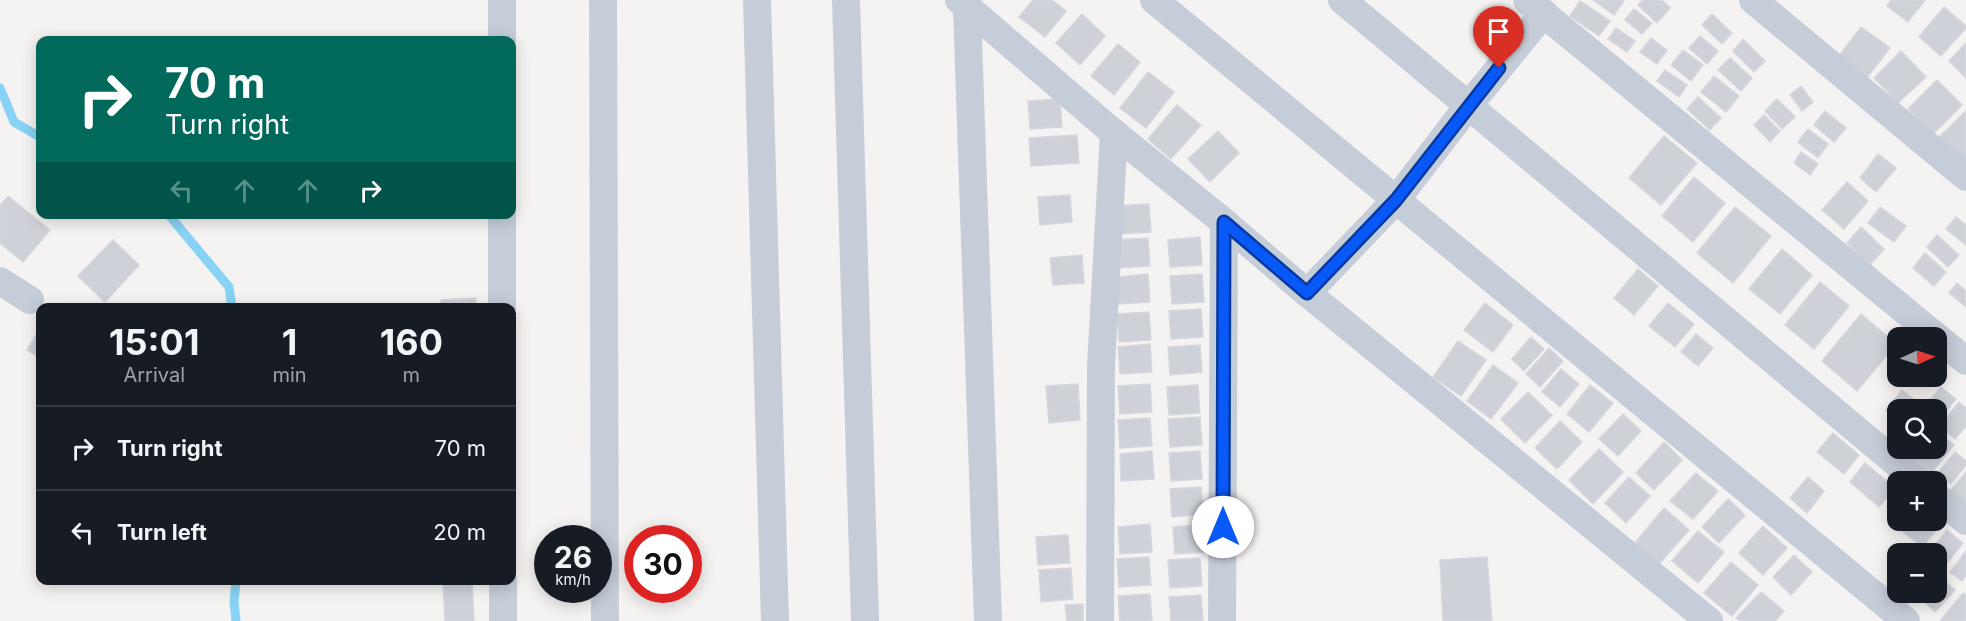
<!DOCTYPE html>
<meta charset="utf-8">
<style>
:root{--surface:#171b24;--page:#242831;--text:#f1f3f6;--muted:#9ea1a6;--line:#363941}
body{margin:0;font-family:Inter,sans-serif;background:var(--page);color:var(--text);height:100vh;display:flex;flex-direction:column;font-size:22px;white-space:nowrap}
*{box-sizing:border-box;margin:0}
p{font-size:20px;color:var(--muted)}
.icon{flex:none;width:33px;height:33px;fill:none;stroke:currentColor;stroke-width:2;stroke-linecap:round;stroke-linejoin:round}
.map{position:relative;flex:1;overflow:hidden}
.drawer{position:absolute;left:36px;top:303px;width:480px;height:282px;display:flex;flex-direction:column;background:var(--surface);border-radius:12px;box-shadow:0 3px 15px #0003}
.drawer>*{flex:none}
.banner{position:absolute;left:36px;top:36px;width:480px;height:183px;border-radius:12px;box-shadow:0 3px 15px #0003;background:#00695c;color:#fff;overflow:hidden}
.needle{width:39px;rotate:87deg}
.buttons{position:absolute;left:1887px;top:327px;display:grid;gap:12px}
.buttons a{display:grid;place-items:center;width:60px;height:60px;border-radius:12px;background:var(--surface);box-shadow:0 3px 15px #0003;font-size:30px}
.speed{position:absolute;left:534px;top:525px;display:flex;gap:12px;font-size:30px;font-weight:700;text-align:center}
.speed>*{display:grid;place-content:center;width:78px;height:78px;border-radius:50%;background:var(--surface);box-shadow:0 3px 15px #0003;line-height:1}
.speed small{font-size:15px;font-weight:400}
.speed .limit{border:9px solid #d22;background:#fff;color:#111}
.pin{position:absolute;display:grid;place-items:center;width:51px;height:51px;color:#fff;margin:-62px -26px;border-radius:50% 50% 50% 0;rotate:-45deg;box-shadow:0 0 6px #0007}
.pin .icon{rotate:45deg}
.me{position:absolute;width:66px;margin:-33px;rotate:0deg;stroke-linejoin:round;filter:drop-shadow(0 0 4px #0008)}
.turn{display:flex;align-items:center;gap:21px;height:126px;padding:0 30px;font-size:27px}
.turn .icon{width:78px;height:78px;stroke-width:2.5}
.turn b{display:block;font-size:42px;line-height:51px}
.lanes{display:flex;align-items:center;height:57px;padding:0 30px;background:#0003;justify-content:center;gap:30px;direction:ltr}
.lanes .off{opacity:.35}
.eta{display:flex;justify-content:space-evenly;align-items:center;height:102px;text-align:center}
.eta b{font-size:36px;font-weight:700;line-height:42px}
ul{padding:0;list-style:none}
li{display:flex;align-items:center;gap:18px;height:84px;padding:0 30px;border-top:2px solid var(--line)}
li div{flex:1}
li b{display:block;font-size:22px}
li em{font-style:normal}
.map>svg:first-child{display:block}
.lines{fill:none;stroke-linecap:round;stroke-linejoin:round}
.stream{stroke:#88d3f5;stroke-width:9}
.building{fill:#ced1d8;stroke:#d6d7de;stroke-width:1.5}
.street{stroke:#c5cdd8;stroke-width:28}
.route-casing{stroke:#063aa1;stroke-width:15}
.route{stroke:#0959f8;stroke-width:10}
</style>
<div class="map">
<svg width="1966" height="621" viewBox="0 0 1966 621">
<rect width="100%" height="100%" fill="#f5f3f2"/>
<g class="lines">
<g class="stream">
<polyline points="0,88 14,122 40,137"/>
<polyline points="168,214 229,287 232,308"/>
<polyline points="236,621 234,602 236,580"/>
</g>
</g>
<g class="building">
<polygon points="1033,0 1052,0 1066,11 1045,37 1019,17"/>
<polygon points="1593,0 1623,0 1624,1 1614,15"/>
<polygon points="1643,0 1662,0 1670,8 1657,23 1638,5"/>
<polygon points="1891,0 1925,0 1908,22 1887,6"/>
<polygon points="1580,1 1610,21 1599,36 1570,16"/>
<polygon points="1944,7 1966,26 1966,28 1941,56 1919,37"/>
<polygon points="1634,9 1652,23 1642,34 1625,20"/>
<polygon points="1082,14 1105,36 1080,65 1056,43"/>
<polygon points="1712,14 1732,33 1722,44 1702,25"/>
<polygon points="1861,27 1890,48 1866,79 1838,57"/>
<polygon points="1616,28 1635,41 1627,52 1608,39"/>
<polygon points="1700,36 1718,51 1707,64 1689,48"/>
<polygon points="1651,38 1667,50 1657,64 1640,52"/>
<polygon points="1743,39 1765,61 1754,72 1733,51"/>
<polygon points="1966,43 1966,78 1949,61"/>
<polygon points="1118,44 1140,62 1114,95 1091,76"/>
<polygon points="1683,50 1703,65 1691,81 1671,65"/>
<polygon points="1901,51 1926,77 1898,103 1874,78"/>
<polygon points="1730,58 1752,78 1741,91 1718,70"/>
<polygon points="1665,70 1687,85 1679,97 1657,81"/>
<polygon points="1148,72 1174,92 1146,128 1120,108"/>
<polygon points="1714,76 1739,96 1726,112 1701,92"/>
<polygon points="1937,80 1962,105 1933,134 1908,109"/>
<polygon points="1801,86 1813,102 1802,111 1790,95"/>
<polygon points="1698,97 1721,118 1710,130 1687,109"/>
<polygon points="1060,99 1062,127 1030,129 1028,101"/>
<polygon points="1777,99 1795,117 1782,129 1765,111"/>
<polygon points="1177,105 1201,125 1171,159 1148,139"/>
<polygon points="1825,111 1846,128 1834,142 1814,125"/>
<polygon points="1966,111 1966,158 1962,162 1939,137"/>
<polygon points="1764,115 1780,131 1770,142 1754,125"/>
<polygon points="1808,129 1828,144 1818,158 1798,142"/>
<polygon points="1218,131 1239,153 1210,182 1188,159"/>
<polygon points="1077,135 1079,163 1031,166 1029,138"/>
<polygon points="1664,136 1697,163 1661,205 1629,178"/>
<polygon points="1801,152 1818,164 1810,175 1794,163"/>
<polygon points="1878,154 1896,168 1876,192 1860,178"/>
<polygon points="1694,177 1725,203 1693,242 1662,216"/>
<polygon points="1847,182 1868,201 1844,229 1822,210"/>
<polygon points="1070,195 1072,222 1040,225 1038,197"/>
<polygon points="8,196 50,230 23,262 0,243 0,206"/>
<polygon points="1149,204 1151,232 1119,234 1117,206"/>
<polygon points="1735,207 1771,236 1733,283 1697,253"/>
<polygon points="1880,207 1906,226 1894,242 1868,223"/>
<polygon points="1956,217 1966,225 1966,245 1946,229"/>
<polygon points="1861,227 1884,249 1870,265 1847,243"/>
<polygon points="1937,235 1959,255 1948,267 1927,247"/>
<polygon points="1200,237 1202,265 1170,267 1168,240"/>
<polygon points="1148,238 1150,266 1118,268 1116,240"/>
<polygon points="113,240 139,265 105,302 78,276"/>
<polygon points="1782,249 1812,275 1780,314 1749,289"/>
<polygon points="1925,253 1946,272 1934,286 1913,268"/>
<polygon points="1082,255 1084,283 1053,285 1050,258"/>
<polygon points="1638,269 1658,286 1634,315 1614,298"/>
<polygon points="1148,274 1150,302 1118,304 1116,277"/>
<polygon points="1202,274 1204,302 1172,304 1170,276"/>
<polygon points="1820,282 1849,306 1814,349 1785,325"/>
<polygon points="1957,283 1966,291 1966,307 1949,293"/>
<polygon points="476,298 476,308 441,308 441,300"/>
<polygon points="1485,303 1513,325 1493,352 1464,330"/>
<polygon points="1668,303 1694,324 1675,347 1649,326"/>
<polygon points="1201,309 1203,337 1171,339 1169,311"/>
<polygon points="1149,312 1151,340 1119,342 1117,314"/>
<polygon points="1861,314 1896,344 1857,391 1822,361"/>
<polygon points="40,328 40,358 27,350"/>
<polygon points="1696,334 1713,348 1698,366 1681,352"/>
<polygon points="1531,337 1544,349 1524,371 1512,359"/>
<polygon points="1458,341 1486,360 1461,396 1433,377"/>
<polygon points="1150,344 1152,372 1120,374 1118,347"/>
<polygon points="1200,345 1202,372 1170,375 1168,347"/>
<polygon points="1549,348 1563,361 1540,387 1526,374"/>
<polygon points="1493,365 1518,383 1491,419 1467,401"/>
<polygon points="1561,369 1579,384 1560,407 1542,392"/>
<polygon points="1078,384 1080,420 1049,423 1046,386"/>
<polygon points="1150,384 1152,412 1120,414 1118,386"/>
<polygon points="1198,385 1200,413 1169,415 1167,387"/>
<polygon points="1590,385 1613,403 1589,432 1567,414"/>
<polygon points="1941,387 1956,399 1936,423 1936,410 1922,410"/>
<polygon points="1902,390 1915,400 1908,410 1898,410 1898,419 1886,410"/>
<polygon points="1528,392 1552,415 1525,443 1501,419"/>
<polygon points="1959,402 1966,408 1966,426 1955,439 1940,426"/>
<polygon points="1623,414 1641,431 1618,456 1599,439"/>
<polygon points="1200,417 1202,445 1170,447 1168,419"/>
<polygon points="1150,418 1152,446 1120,448 1118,420"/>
<polygon points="1560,421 1582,442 1557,469 1535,448"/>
<polygon points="1937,431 1954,445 1931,473 1914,459 1923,448 1936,448"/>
<polygon points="1833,433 1859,455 1844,474 1817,452"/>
<polygon points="1664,442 1682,460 1654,490 1636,473"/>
<polygon points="1599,449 1623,472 1593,504 1569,480"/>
<polygon points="1152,451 1154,479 1121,481 1120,454"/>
<polygon points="1200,451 1202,479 1171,481 1169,453"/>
<polygon points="1955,452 1966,461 1966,465 1951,484 1938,473"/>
<polygon points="1865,463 1895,488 1879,507 1850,482"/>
<polygon points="1966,472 1966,504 1950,491"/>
<polygon points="1696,473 1718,491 1693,519 1670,501"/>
<polygon points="1629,477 1650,496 1626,523 1605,503"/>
<polygon points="1808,477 1824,491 1807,513 1790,498"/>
<polygon points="1201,487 1203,514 1172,517 1170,489"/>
<polygon points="1728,499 1745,515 1719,543 1702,527"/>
<polygon points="1664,508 1689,530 1660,563 1635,543"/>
<polygon points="1913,520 1936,520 1941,524 1922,547 1903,532"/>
<polygon points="1150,524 1152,552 1120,554 1118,527"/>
<polygon points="1204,524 1206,552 1175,554 1173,527"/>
<polygon points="1763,526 1787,548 1763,575 1739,553"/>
<polygon points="1947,530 1963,543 1943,568 1936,563 1936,554 1928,554"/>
<polygon points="1698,531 1724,552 1698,583 1672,561"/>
<polygon points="1068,535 1070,563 1038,565 1036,537"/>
<polygon points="1966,551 1966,576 1962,581 1950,572"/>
<polygon points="1794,555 1812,572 1791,595 1773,577"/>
<polygon points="1149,557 1151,585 1119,587 1117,559"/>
<polygon points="1487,557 1492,621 1443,621 1440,560"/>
<polygon points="1200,558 1202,586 1170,588 1168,560"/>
<polygon points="1731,562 1758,585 1732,616 1704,593"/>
<polygon points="1071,568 1073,599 1041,602 1039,570"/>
<polygon points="1936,573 1955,590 1935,612 1915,592 1936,592"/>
<polygon points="472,581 474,621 445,621 443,583"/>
<polygon points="1761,592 1784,611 1775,621 1740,621 1736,618"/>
<polygon points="1963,593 1966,595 1966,621 1940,621"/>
<polygon points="1150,594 1152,621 1120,621 1118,596"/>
<polygon points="1201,595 1203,621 1171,621 1169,597"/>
<polygon points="1083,604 1083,621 1067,621 1065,605"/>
</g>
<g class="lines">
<g class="street">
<polyline points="502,0 502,40"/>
<polyline points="603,0 605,621"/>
<polyline points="757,0 775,621"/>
<polyline points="846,0 865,621"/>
<polyline points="959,0 1114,133 1224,222 1307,293 1709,621"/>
<polyline points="1154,0 1906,621"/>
<polyline points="1342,0 1919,482"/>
<polyline points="1527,0 1966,361"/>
<polyline points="1753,0 1966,177"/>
<polyline points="967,8 988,621"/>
<polyline points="502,214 502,308"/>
<polyline points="0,281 30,300"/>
<polyline points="1307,293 1396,200 1469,105 1544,13"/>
<polyline points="1936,496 1966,521"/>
<polyline points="503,580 503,621"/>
<polyline points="1100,621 1101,365 1114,133"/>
<polyline points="1222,621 1224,222"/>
</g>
</g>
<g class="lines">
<defs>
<polyline id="route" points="1223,527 1224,222 1307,293 1396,200 1499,68"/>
</defs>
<use href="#route" class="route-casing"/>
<use href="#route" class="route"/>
</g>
</svg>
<div class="buttons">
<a><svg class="needle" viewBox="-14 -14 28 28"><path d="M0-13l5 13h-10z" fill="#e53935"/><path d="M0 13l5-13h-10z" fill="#9ea1a6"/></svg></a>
<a><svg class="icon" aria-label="search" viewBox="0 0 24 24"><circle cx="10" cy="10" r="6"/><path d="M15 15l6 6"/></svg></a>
<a>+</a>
<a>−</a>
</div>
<div class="speed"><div>26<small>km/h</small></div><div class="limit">30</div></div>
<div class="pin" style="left:1499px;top:68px;background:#d93025"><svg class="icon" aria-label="arrive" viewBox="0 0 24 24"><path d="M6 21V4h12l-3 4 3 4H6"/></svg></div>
<svg class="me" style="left:1223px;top:527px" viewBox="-20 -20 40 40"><circle r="19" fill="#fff"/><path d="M0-13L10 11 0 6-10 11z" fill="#0959f8"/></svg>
<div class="banner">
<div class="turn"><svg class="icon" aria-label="right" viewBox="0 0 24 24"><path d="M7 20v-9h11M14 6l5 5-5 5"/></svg><div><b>70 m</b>Turn right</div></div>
<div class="lanes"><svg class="icon off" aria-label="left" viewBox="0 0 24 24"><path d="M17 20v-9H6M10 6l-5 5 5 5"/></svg><svg class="icon off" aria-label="ahead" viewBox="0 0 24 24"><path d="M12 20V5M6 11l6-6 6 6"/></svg><svg class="icon off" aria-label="ahead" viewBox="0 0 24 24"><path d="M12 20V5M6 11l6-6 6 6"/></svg><svg class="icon" aria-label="right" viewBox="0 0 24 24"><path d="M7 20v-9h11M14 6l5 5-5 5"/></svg></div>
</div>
<section class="drawer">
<div class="eta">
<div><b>15:01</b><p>Arrival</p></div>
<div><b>1</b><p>min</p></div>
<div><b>160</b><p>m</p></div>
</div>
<ul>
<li><svg class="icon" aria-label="right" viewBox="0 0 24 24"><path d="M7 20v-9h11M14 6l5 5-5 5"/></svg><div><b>Turn right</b></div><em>70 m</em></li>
<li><svg class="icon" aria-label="left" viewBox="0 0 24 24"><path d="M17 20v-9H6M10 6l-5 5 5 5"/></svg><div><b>Turn left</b></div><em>20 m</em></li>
</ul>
</section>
</div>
